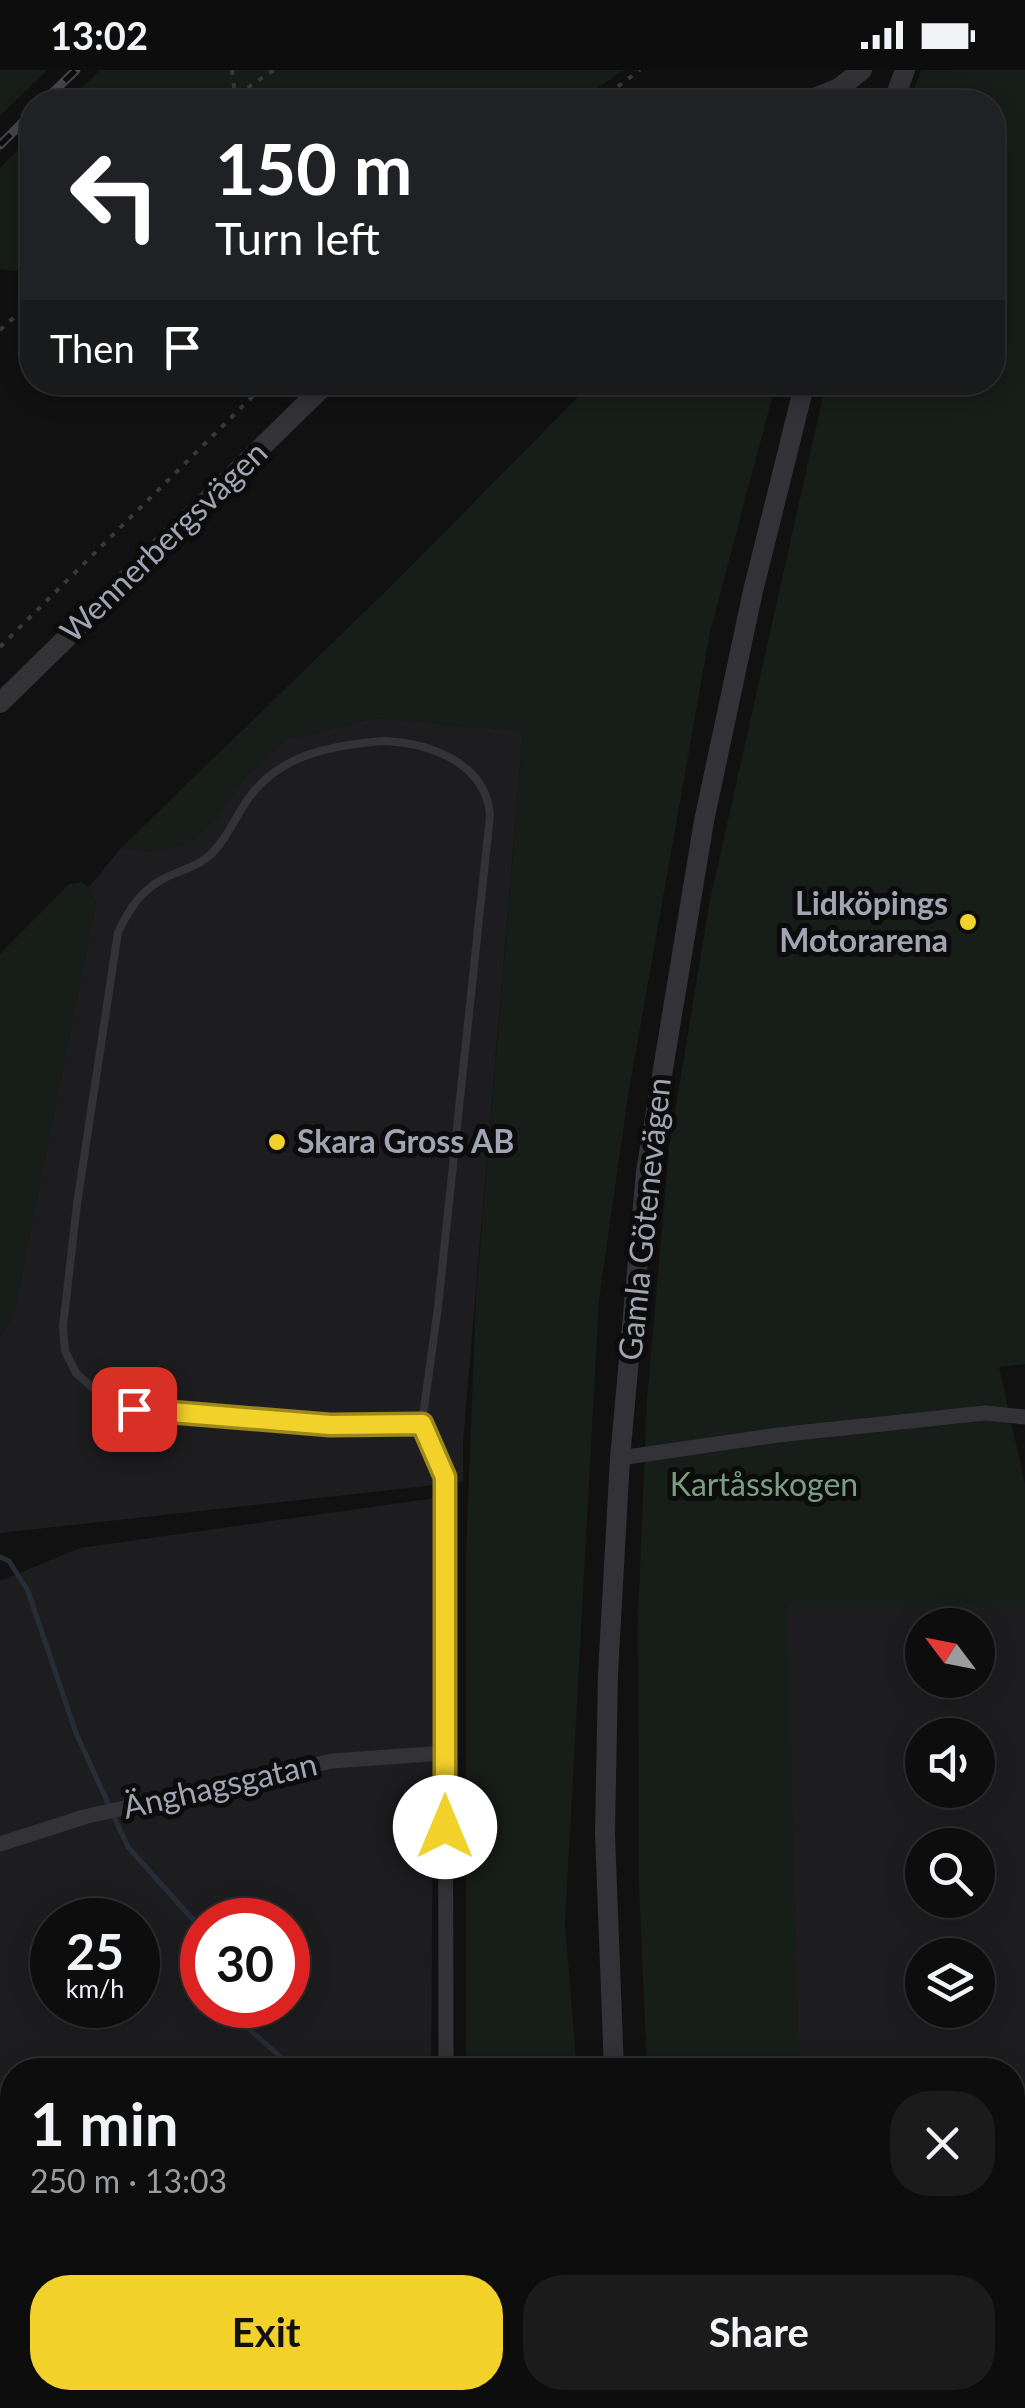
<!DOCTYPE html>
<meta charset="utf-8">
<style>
:root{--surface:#0d0d0e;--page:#1b1b1c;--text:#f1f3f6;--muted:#9a9c9e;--line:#2d2d2e;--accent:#f1d12a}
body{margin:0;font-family:Lato,sans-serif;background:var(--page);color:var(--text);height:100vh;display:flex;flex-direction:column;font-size:38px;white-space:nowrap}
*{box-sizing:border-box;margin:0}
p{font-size:32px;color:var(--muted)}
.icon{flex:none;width:55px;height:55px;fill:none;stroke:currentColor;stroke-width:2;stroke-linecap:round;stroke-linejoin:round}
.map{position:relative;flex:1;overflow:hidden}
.details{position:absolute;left:0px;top:1988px;width:1025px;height:352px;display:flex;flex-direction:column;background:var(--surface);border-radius:40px 40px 0 0;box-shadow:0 5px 25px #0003,0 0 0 2px var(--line)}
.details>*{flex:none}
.hud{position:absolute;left:20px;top:20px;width:985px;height:305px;border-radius:40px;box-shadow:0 5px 25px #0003,0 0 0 2px var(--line);background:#202124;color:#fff;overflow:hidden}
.needle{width:65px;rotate:302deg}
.controls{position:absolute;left:905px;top:1538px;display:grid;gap:20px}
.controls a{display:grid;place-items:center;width:90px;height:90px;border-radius:50%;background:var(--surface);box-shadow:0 5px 25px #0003,0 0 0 2px var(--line);font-size:50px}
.speed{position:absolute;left:30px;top:1828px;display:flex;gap:20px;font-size:50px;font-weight:700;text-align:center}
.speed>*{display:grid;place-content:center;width:130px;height:130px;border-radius:50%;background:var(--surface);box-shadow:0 5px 25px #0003,0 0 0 2px var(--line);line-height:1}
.speed small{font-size:25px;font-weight:400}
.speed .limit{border:15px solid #d22;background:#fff;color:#111}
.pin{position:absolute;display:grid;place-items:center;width:85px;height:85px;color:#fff;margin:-42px;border-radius:20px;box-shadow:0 5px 15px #0006}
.me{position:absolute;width:110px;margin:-55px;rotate:0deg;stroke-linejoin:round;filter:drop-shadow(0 0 8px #0008)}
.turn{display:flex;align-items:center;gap:35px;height:210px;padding:0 30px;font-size:45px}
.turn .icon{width:130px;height:130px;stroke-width:2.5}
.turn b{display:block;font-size:70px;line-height:85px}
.then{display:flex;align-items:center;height:95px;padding:0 30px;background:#0003;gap:20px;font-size:38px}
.round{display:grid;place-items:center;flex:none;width:105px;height:105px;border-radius:40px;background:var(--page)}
.summary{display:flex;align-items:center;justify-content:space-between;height:170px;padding:0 30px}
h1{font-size:60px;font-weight:700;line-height:75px}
.button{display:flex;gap:20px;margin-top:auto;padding:20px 30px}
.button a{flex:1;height:115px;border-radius:40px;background:var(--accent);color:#111;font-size:40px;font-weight:700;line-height:115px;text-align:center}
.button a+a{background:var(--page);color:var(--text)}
.status{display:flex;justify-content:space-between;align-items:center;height:70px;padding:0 50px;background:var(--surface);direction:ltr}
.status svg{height:28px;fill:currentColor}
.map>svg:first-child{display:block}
.built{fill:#1d1d1f;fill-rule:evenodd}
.green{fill:#171d19}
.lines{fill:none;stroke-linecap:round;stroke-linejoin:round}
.stream{stroke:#272d36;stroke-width:5}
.path{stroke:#38393e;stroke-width:4;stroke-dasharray:5 8;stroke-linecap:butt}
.service{stroke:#323237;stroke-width:8}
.minor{stroke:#323237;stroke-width:15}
.tertiary{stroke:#323237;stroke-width:20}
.rail-casing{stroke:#45454c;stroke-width:9}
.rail{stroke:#0c0c0d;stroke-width:5;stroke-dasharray:15;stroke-linecap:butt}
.route-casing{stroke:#9d881b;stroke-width:25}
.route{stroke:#f1d12a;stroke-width:18}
.poi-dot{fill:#f1d12a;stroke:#0c0c0d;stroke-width:4}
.labels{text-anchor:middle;stroke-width:10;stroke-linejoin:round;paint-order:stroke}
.street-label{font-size:32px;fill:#a2a4b3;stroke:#0c0c0d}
.poi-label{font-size:32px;font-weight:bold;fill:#a2a4b3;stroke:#0c0c0d;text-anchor:end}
.park-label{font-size:32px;fill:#799e82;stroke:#0c0c0d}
</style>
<div class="status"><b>13:02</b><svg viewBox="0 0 49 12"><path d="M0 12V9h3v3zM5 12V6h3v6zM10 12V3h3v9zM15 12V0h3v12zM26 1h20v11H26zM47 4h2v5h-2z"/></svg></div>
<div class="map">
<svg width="1025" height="2338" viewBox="0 0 1025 2338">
<rect width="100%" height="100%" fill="#111112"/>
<g class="built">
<polygon points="375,648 523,661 463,1373 463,1412 0,1463 0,1267 13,1247 96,834 89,817 121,778 155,782 217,748 244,709 287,669"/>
<path d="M435 1428 431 2000H12V2046L0 2026V1511L80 1478ZM52 1850H138V1935H52ZM202 1850H288V1935H202Z"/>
<path d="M786 1534H1025V2338H808V2328H1012V2000H799ZM922 1555H978V1610H922ZM922 1665H978V1720H922ZM922 1775H978V1830H922ZM922 1885H978V1940H922Z"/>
</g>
<g class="green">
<polygon points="0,0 47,0 0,46"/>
<polygon points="100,0 624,0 577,32 67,32"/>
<polygon points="921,0 1025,0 1025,1294 999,1297 1025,1414 1025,1534 787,1534 799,2000 647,2000 639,1816 638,1545 647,1329 669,1078 710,830 826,313 992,312 992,32 909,32"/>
<polygon points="32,66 32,197 14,201 0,199 0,98"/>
<polygon points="592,313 776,313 710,562 628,1026 599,1230 565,1854 577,2000 466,2000 466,1483 476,1226 523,661 375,648 287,669 244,709 217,748 192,773 155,782 121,778 393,514"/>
<polygon points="81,812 89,817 96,834 13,1247 0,1267 0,884 69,814"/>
<polygon points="484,2328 603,2328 604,2338 485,2338"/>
<polygon points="661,2328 808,2328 808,2338 662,2338"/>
</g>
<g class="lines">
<g class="stream">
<polyline points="0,1487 9,1491 28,1521 76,1663 128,1777 196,1853 202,1865"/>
<polyline points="237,1935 249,1959 295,2000"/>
<polyline points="690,2328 691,2338"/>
</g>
<g class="path">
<polyline points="232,0 235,25"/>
<polyline points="226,32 274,0"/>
<polyline points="597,32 640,0"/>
<polyline points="0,260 32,231"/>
<polyline points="0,577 267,312"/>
</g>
<path class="service" d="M384 671C430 673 486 693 490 745L438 1237 422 1353 330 1355 134 1339 103 1327 76 1303 65 1281 63 1257 77 1134 118 862C129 840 139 823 161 810 179 800 200 797 214 781 228 766 236 746 248 729 280 684 332 675 384 671Z"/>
<g class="minor">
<polyline points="422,1353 445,1407 446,2000"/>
<polyline points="620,1388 778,1365 985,1343 1025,1347"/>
<polyline points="0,1774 84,1747 332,1691 445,1683"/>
<polyline points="1012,2318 1025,2317"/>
<polyline points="469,2328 470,2338"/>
<polyline points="773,2338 895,2328"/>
</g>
<g class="tertiary">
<polyline points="805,32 839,18 862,0"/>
<polyline points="893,32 905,0"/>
<polyline points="0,633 328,312"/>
<polyline points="614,2000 605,1764 608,1604 620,1388 646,1102 704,751 753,521 805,312"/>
<polyline points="632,2328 633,2338"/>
</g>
<defs>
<g id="rail">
<polyline points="43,32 76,0"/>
<polyline points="0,75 32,43"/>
</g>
</defs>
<use href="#rail" class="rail-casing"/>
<use href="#rail" class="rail"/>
</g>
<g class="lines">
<defs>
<polyline id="route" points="134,1339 330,1355 422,1354 445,1407 445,1757"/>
</defs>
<use href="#route" class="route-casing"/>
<use href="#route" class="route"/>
</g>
<g class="poi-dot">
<circle cx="968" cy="852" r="10"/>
<circle cx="277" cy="1072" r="10"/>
</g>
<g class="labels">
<g class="street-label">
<text transform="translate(164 472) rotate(-44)" y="11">Wennerbergsvägen</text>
<text transform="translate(645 1149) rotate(-84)" y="11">Gamla Götenevägen</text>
<text transform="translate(220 1716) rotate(-13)" y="11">Änghagsgatan</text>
</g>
<g class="poi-label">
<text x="948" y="845">Lidköpings<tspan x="948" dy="37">Motorarena</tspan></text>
<text x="297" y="1083" text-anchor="start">Skara Gross AB</text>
</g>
<g class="park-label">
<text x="764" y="1426">Kartåsskogen</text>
</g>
</g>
</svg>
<div class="controls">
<a><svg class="needle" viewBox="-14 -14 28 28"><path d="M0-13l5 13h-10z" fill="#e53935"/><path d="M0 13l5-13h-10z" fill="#9a9c9e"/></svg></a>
<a><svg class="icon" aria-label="sound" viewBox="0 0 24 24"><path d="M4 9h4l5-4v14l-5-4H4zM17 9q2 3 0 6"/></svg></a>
<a><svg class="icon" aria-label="search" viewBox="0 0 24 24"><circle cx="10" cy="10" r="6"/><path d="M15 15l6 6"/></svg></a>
<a><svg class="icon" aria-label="layers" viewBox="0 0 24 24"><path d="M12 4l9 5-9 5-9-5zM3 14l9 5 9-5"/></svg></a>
</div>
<div class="speed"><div>25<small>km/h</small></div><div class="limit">30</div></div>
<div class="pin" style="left:134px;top:1339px;background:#d93025"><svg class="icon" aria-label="arrive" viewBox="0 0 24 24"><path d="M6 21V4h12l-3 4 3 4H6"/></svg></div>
<svg class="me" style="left:445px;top:1757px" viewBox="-20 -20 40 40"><circle r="19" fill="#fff"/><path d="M0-13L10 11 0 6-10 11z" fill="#f1d12a"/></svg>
<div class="hud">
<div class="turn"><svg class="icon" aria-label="left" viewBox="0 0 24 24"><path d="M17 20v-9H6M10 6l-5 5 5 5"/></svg><div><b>150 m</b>Turn left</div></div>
<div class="then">Then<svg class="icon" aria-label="arrive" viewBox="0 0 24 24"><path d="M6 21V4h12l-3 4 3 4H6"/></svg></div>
</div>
<section class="details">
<div class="summary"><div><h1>1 min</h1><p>250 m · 13:03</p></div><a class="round"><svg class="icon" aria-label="close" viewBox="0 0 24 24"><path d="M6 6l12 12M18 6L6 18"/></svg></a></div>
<div class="button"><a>Exit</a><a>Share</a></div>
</section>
</div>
